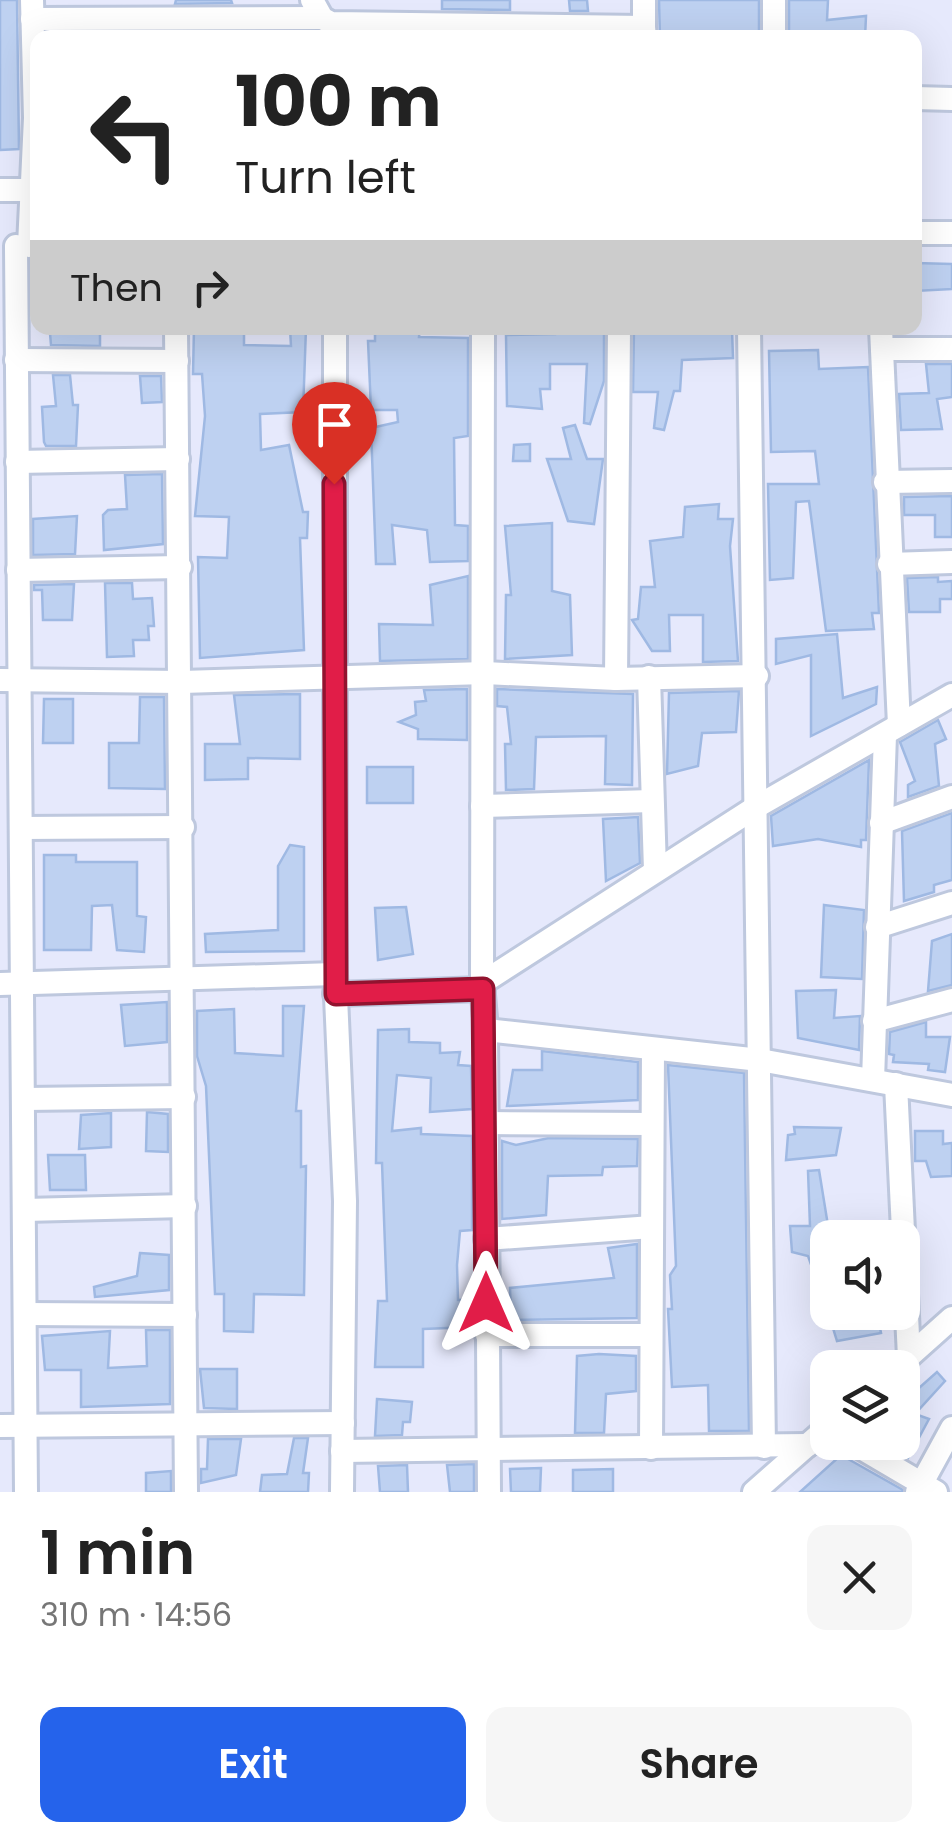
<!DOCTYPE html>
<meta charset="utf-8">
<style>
:root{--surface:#fff;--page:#f6f6f6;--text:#222;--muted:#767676;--accent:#2563eb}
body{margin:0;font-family:Poppins,sans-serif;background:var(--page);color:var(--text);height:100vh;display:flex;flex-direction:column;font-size:38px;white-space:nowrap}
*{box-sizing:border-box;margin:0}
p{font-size:32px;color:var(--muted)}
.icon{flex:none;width:55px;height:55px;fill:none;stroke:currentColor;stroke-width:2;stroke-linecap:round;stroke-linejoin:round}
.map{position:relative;height:1492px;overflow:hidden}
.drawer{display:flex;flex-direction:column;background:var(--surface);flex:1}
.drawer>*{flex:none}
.hud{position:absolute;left:30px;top:30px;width:892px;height:305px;border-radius:20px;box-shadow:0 10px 40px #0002;background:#fff;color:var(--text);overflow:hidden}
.buttons{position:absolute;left:810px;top:1220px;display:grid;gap:20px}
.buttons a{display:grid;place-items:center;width:110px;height:110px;border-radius:20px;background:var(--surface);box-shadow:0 10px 40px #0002;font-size:50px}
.pin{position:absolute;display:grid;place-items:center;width:85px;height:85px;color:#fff;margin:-102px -42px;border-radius:50% 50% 50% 0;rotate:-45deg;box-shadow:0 0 10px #0007}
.pin .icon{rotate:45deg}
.me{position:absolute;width:110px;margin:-55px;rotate:0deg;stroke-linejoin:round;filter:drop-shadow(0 0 8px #0008)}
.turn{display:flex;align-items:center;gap:35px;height:210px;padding:0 40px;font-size:45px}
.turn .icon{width:130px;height:130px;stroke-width:2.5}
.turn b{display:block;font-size:70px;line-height:85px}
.then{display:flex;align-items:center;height:95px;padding:0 40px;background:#0003;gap:20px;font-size:38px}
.round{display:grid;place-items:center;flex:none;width:105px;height:105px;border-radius:20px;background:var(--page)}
.headline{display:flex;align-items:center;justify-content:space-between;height:170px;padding:0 40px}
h1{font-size:60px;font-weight:600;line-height:75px}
.primary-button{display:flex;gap:20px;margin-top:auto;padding:20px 40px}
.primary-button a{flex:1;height:115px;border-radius:20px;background:var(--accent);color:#fff;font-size:40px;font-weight:600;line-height:115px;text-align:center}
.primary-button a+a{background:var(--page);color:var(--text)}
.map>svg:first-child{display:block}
.building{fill:#bed1f1;stroke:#9fb9e3;stroke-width:2.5}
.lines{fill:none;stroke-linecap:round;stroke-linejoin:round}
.minor-casing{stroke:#bec8de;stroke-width:28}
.minor{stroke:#fff;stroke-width:22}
.route-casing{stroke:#92132f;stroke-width:25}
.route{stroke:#e11d48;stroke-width:18}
</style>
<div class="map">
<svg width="952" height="1492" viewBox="0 0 952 1492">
<rect width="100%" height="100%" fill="#e6e9fc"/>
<g class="building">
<polygon points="0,0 17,0 19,149 0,150"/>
<polygon points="176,0 231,0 232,3 175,4"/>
<polygon points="442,0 510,0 510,10 442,9"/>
<polygon points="569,0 587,0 588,11 570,11"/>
<polygon points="659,0 759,0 759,38 660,38"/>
<polygon points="789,0 828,0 827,20 866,16 865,38 789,38"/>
<polygon points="236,33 236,38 174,36 174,34"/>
<polygon points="915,263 952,264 952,289 915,291"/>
<polygon points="70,328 100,328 100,346 51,345 50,333 70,332"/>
<polygon points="194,328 244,328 244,345 291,346 290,328 306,328 303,412 260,414 261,450 289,445 303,512 308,512 307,538 300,538 304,650 200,658 198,557 227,558 229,517 195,516 205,416 202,374 193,374"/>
<polygon points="375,328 420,328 419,337 468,338 468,436 454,438 455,525 468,526 468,561 430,562 427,530 392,525 395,564 376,564 371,428 398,422 397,410 371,410 368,341 375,341"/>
<polygon points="555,328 604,328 604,381 590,424 584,423 587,364 550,364 550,389 540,389 542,409 507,406 506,335 555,334"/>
<polygon points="634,328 732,330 733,358 682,360 680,391 674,391 664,430 654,428 658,392 633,392"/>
<polygon points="818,350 819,369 868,367 879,613 872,613 874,629 826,631 809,501 796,502 793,578 770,580 768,484 819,484 815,451 771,452 769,351"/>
<polygon points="926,364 952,364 952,397 937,399 942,429 901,430 899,394 929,393"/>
<polygon points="53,375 70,375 73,405 78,405 76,446 46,446 44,442 42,407 56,406"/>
<polygon points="140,376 161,376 162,402 142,403"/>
<polygon points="575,425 587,459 603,459 594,524 568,521 547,459 571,459 563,428"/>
<polygon points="530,444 530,461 513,461 514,445"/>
<polygon points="162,474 163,544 104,550 103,515 108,510 127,509 125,475"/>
<polygon points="952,496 952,537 935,537 935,515 904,515 904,497"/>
<polygon points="719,504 718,519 733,519 730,546 738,661 703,662 703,615 669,615 670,651 652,651 632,620 638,619 641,587 655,587 650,541 683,537 685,507"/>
<polygon points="77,516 75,554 33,555 33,519"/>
<polygon points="552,523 552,591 570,595 572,655 505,659 506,595 511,595 505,526"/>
<polygon points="468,576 468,659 380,661 379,624 433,625 430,585"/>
<polygon points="938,577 938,582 952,581 952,599 940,599 940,612 909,612 907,578"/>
<polygon points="105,583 132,583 133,599 152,598 154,626 148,626 149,640 133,640 134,656 107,657"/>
<polygon points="74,584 72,620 43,620 42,590 34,590 34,585"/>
<polygon points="837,634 843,698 877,687 876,704 811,736 811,655 776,664 776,639"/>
<polygon points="467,689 467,740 418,739 418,729 399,722 416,715 415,702 426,701 424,690"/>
<polygon points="497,689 633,694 632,785 605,784 606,736 536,737 534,789 506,790 505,744 511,744 507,707 497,706"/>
<polygon points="739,691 736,732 702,733 698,766 667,774 669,693"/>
<polygon points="300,694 300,759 248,758 248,779 205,780 205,744 240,744 234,695"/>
<polygon points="140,697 164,697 165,789 109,788 109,743 139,743"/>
<polygon points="44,699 73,699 73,743 43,743"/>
<polygon points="938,720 946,739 935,744 939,786 908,797 908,785 915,781 900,742"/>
<polygon points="869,760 866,840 861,840 861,847 818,839 773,846 771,816"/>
<rect x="367" y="767" width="46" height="36"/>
<polygon points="952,813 952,880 934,885 934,892 904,901 902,831"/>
<polygon points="638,817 640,863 606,881 603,819"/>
<polygon points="290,845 304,847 304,951 206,952 205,934 278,930 278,866"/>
<polygon points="44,855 76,855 76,862 137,862 137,916 146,917 144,952 117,950 112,905 92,906 91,950 44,950"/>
<polygon points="824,905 864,910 862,979 821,977"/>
<polygon points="406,907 413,954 378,960 375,908"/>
<polygon points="952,934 952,985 928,991 932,941"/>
<polygon points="836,990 834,1018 860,1016 859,1050 798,1038 796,991"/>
<polygon points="167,1002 167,1042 125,1046 121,1005"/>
<polygon points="283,1006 304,1006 296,1111 301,1111 301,1167 306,1166 304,1295 254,1294 253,1332 224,1331 224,1294 215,1294 206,1086 197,1056 197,1011 234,1009 235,1053 283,1056"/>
<polygon points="926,1022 926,1037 950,1037 945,1072 928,1070 929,1064 893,1062 894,1055 889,1054 890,1032"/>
<polygon points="409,1029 409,1042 440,1043 440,1053 460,1052 458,1065 471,1066 472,1109 430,1112 431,1078 397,1075 392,1131 421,1128 421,1134 472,1136 472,1230 460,1231 457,1265 458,1300 473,1299 473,1327 423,1329 423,1367 375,1367 378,1301 387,1301 382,1163 376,1163 378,1030"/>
<polygon points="542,1051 638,1062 638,1100 507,1106 513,1070 542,1070"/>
<polygon points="668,1065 744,1073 749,1431 709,1431 708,1385 672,1387 668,1309 672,1309 670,1275 676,1266"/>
<polygon points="147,1112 168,1114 168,1152 146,1151"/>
<polygon points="111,1113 111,1147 79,1149 81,1115"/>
<polygon points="794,1127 841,1128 836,1155 786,1160 788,1135 795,1134"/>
<polygon points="915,1131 943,1131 943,1144 952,1143 952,1176 931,1177 926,1161 915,1161"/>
<polygon points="549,1138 638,1139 637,1166 603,1167 602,1175 548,1176 546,1215 502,1219 502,1141 516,1145"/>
<polygon points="48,1155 85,1155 86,1190 50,1190"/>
<polygon points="819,1170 830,1238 825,1304 808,1256 792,1252 790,1226 810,1226 808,1171"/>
<polygon points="637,1244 637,1318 511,1320 510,1288 614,1278 608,1248"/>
<polygon points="140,1253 169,1255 169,1290 95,1297 94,1287 137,1276"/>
<polygon points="828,1312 877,1312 881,1333 837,1341"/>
<polygon points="146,1330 170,1330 170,1404 81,1407 81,1370 45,1370 42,1336 110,1331 108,1368 147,1366"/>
<polygon points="599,1354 636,1356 636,1391 606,1394 604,1433 575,1433 577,1356"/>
<polygon points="200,1369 237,1369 237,1409 204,1408"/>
<polygon points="937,1372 945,1381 915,1414 929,1419 908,1458 902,1455 902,1403"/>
<polygon points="377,1399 412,1402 410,1422 403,1422 402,1435 375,1436"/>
<polygon points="294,1438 308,1438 303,1473 309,1473 308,1492 260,1492 262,1475 287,1474"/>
<polygon points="208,1439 241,1439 236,1475 201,1483 201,1469 207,1469"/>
<polygon points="841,1455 903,1490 902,1492 800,1492"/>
<polygon points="474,1464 474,1492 450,1492 447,1465"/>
<polygon points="407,1465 408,1492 380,1492 378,1466"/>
<polygon points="541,1468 540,1492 511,1492 510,1469"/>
<polygon points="613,1469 613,1492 573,1492 573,1470"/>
<polygon points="171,1471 171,1492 146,1492 146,1473"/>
</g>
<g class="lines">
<defs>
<g id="minor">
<polyline points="312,0 322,18 331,23 644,27 645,38"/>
<polyline points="644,0 644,27"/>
<polyline points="774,0 774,38"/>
<polyline points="32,19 322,18"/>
<polyline points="915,98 952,99"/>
<polyline points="0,190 31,190"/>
<polyline points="915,233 952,233"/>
<polyline points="16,246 26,1492"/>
<polyline points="29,246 35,118 32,0"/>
<polyline points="176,328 186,1492"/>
<polyline points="335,328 335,974 345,1201 342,1492"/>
<polyline points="749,328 764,1447"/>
<polyline points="881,328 899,725"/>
<polyline points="882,349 952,349"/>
<polyline points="16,360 177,361"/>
<polyline points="17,462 178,459"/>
<polyline points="885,482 952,481"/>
<polyline points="889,564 952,562"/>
<polyline points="18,570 180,567"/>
<polyline points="649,677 655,870"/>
<polyline points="616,679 619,328"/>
<polyline points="0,680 182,682 485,673 616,679 757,676"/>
<polyline points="482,806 652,801"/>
<polyline points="881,823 952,797"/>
<polyline points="21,828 183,827"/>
<polyline points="877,927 952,903"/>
<polyline points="482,983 483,328"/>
<polyline points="0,984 335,974"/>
<polyline points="335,994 483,989"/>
<polyline points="874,1021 952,1000"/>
<polyline points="486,1030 760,1060 952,1095"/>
<polyline points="873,1080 885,735"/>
<polyline points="896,1084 909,1357"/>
<polyline points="25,1099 184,1097"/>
<polyline points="487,1123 652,1124"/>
<polyline points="25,1210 185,1206"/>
<polyline points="486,1239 652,1227"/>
<polyline points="26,1314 185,1315"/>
<polyline points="487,1335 651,1335"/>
<polyline points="896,1368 952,1318"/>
<polyline points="0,1426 343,1423"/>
<polyline points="851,1442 936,1492"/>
<polyline points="651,1448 653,1049"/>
<polyline points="342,1451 808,1445"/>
<polyline points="489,1492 486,1030 482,983 756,807 952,695"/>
<polyline points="754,1492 828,1427"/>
<polyline points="917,1492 952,1428"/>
</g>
</defs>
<use href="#minor" class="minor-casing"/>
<use href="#minor" class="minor"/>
</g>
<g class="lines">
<defs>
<polyline id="route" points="334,484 336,994 483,989 486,1303"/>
</defs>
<use href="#route" class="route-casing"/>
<use href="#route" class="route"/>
</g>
</svg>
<div class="buttons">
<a><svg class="icon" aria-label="sound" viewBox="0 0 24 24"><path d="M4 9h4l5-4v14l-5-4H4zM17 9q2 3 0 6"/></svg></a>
<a><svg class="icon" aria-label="layers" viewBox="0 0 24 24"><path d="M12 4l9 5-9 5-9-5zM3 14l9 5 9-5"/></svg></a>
</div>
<div class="pin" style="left:334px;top:484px;background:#d93025"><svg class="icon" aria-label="arrive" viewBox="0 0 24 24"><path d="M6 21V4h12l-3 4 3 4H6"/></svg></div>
<svg class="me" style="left:486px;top:1303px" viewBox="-20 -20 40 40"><path d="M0-17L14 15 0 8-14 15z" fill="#e11d48" stroke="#fff" stroke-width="4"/></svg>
<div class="hud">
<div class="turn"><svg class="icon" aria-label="left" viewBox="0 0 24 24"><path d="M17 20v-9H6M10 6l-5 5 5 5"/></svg><div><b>100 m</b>Turn left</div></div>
<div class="then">Then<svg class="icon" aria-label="right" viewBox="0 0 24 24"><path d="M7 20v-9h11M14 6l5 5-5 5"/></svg></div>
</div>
</div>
<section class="drawer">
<div class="headline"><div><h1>1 min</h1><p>310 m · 14:56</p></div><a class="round"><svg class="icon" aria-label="close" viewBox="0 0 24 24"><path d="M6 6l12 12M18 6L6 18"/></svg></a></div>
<div class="primary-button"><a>Exit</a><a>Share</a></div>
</section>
